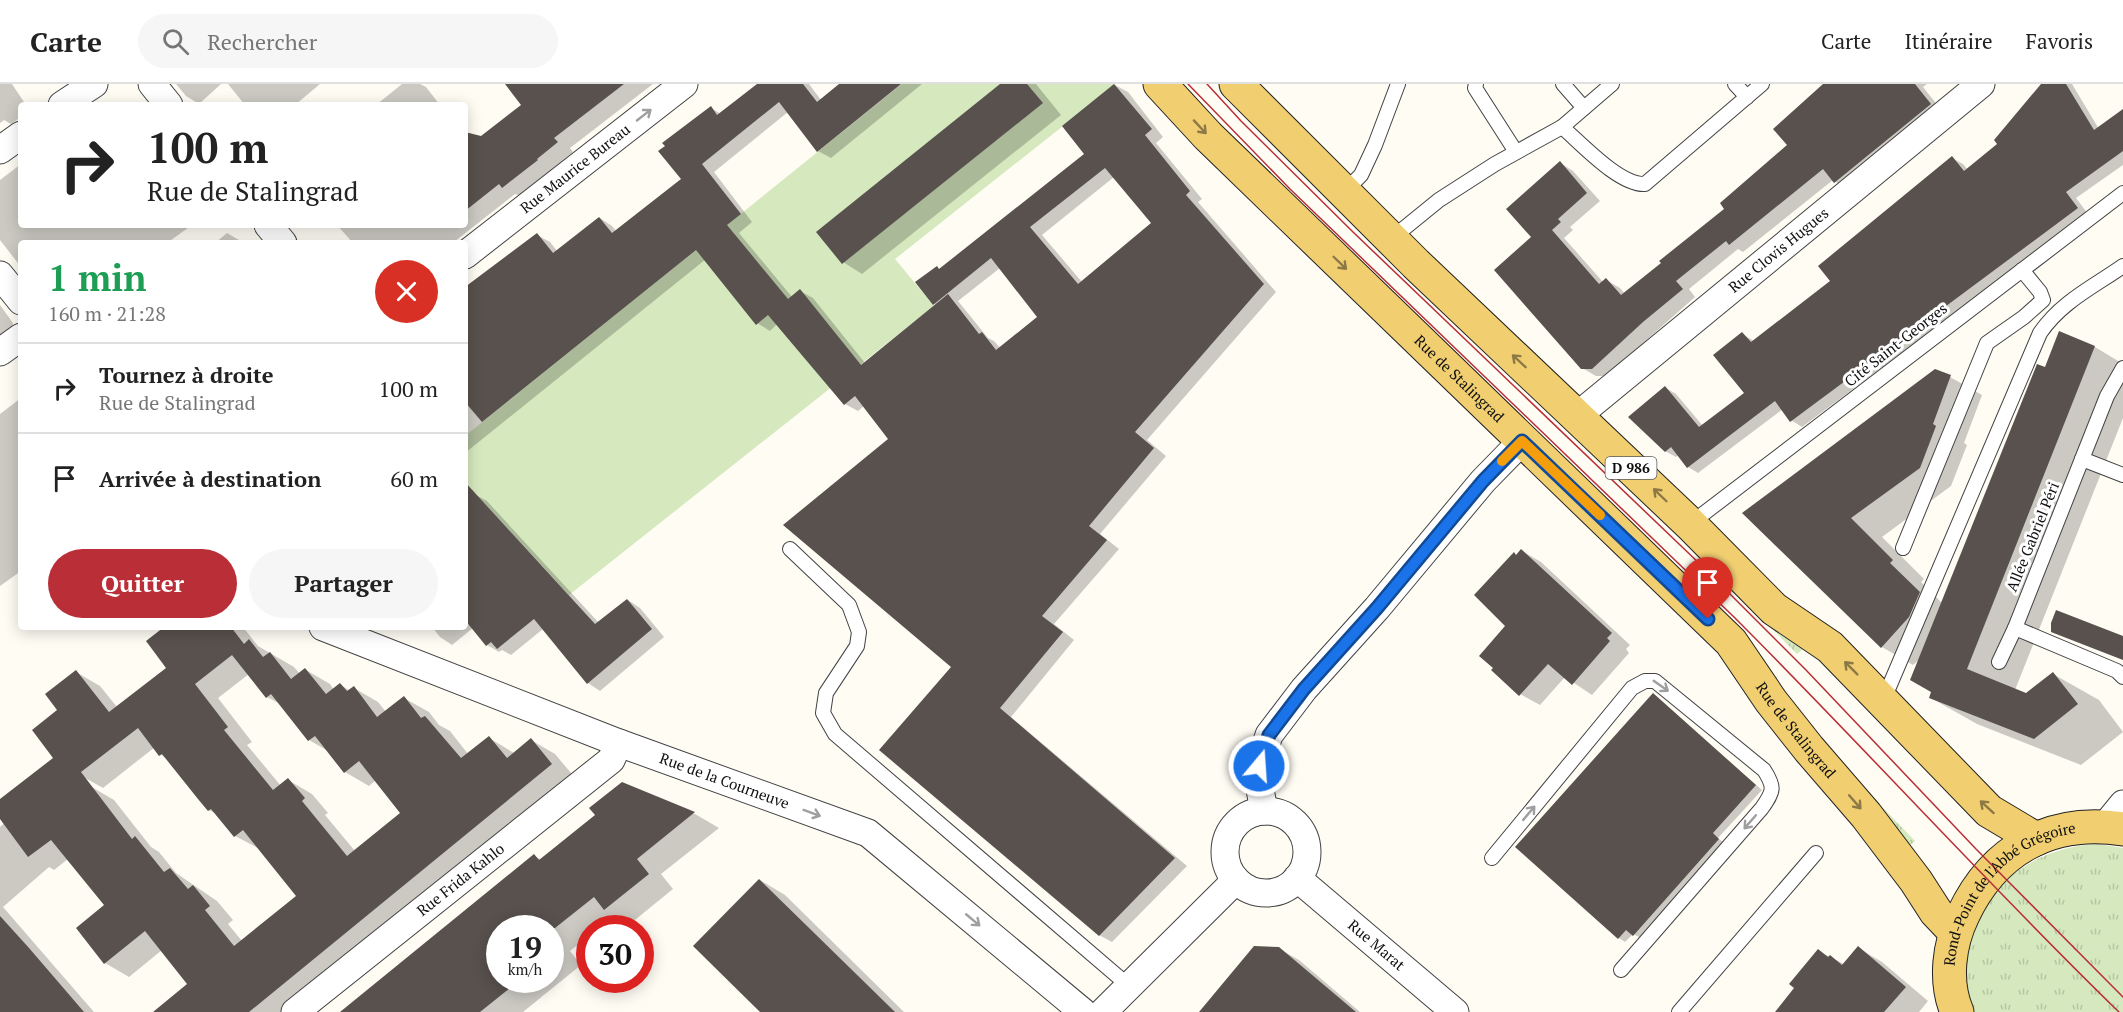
<!DOCTYPE html>
<html lang="fr">
<meta charset="utf-8">
<style>
:root{--surface:#fff;--page:#f6f6f6;--text:#222;--muted:#767676;--line:#e0e0e0;--accent:#ba2e38}
body{margin:0;font-family:"PT Serif",serif;background:var(--page);color:var(--text);height:100vh;display:flex;flex-direction:column;font-size:22px;white-space:nowrap}
*{box-sizing:border-box;margin:0}
p{font-size:20px;color:var(--muted)}
.icon{flex:none;width:33px;height:33px;fill:none;stroke:currentColor;stroke-width:2;stroke-linecap:round;stroke-linejoin:round}
.map{position:relative;flex:1;overflow:hidden}
.panel{position:absolute;left:18px;top:156px;width:450px;height:390px;display:flex;flex-direction:column;background:var(--surface);border-radius:6px;box-shadow:0 3px 15px #0003}
.panel>*{flex:none}
.top-card{position:absolute;left:18px;top:18px;width:450px;height:126px;border-radius:6px;box-shadow:0 3px 15px #0003;background:#fff;color:var(--text);overflow:hidden}
.speed{position:absolute;left:486px;top:831px;display:flex;gap:12px;font-size:30px;font-weight:700;text-align:center}
.speed>*{display:grid;place-content:center;width:78px;height:78px;border-radius:50%;background:var(--surface);box-shadow:0 3px 15px #0003;line-height:1}
.speed small{font-size:15px;font-weight:400}
.speed .limit{border:9px solid #d22;background:#fff;color:#111}
.pin{position:absolute;display:grid;place-items:center;width:51px;height:51px;color:#fff;margin:-62px -26px;border-radius:50% 50% 50% 0;rotate:-45deg;box-shadow:0 0 6px #0007}
.pin .icon{rotate:45deg}
.me{position:absolute;width:66px;margin:-33px;rotate:18deg;stroke-linejoin:round;filter:drop-shadow(0 0 4px #0008)}
.turn{display:flex;align-items:center;gap:21px;height:126px;padding:0 30px;font-size:27px}
.turn .icon{width:78px;height:78px;stroke-width:2.5}
.turn b{display:block;font-size:42px;line-height:51px}
.round{display:grid;place-items:center;flex:none;width:63px;height:63px;border-radius:32px;background:var(--page)}
.headline{display:flex;align-items:center;justify-content:space-between;height:102px;padding:0 30px}
h1{font-size:36px;font-weight:800;line-height:45px;color:#1e9e55}
.button{display:flex;gap:12px;margin-top:auto;padding:12px 30px}
.button a{flex:1;height:69px;border-radius:36px;background:var(--accent);color:#fff;font-size:24px;font-weight:800;line-height:69px;text-align:center}
.button a+a{background:var(--page);color:var(--text)}
ul{padding:0;list-style:none}
li{display:flex;align-items:center;gap:18px;height:90px;padding:0 30px;border-top:2px solid var(--line)}
li div{flex:1}
li b{display:block;font-size:22px}
li em{font-style:normal}
header{display:flex;align-items:center;gap:36px;box-sizing:border-box;height:84px;padding:0 30px;background:var(--surface);border-bottom:2px solid var(--line)}
header strong{font-size:28px}
nav{display:flex;gap:33px;margin-inline-start:auto;font-size:21px}
.search{width:420px;height:54px;background:var(--page);display:flex;align-items:center;gap:15px;box-sizing:border-box;padding:0 21px;border-radius:33px;color:var(--muted);font-size:22px}
.map>svg:first-child{display:block}
.grass{fill:url(#grass-tufts)}
.garden{fill:#d5e8be}
.shadow{fill:#0003;fill-rule:evenodd}
.building{fill:#58514d;fill-rule:evenodd}
.lines{fill:none;stroke-linecap:round;stroke-linejoin:round}
.lane-casing{stroke:#434343;stroke-width:16}
.street-casing{stroke:#434343;stroke-width:29}
.primary-casing{stroke:#212121;stroke-width:35}
.lane{stroke:#fff;stroke-width:14}
.street{stroke:#fff;stroke-width:27}
.primary{stroke:#f1cf71;stroke-width:33}
.tram{stroke:#ba2e38;stroke-width:1.5}
.oneway{stroke:#9f9f9f}
.oneway2{stroke:#8c7945}
.route-casing{stroke:#114b97;stroke-width:15}
.route{stroke:#1a73e8;stroke-width:10}
.slow{stroke:#f59e0b;stroke-width:10}
.labels{text-anchor:middle;stroke-width:6;stroke-linejoin:round;paint-order:stroke}
.shield{fill:#fff;stroke:#585858;stroke-width:1.5}
.shield-label{font-size:14px;font-weight:bold;fill:#101010}
.street-label{font-size:15px;fill:#101010;stroke:#fff}
</style>
<header>
<strong>Carte</strong>
<div class="search"><svg class="icon" aria-label="search" viewBox="0 0 24 24"><circle cx="10" cy="10" r="6"/><path d="M15 15l6 6"/></svg>Rechercher</div>
<nav><a>Carte</a><a>Itinéraire</a><a>Favoris</a></nav>
</header>
<div class="map">
<svg width="2123" height="928" viewBox="0 0 2123 928">
<defs>
<pattern id="grass-tufts" width="24" height="20" patternUnits="userSpaceOnUse" patternTransform="scale(1.5)"><rect width="24" height="20" fill="#d5e8be"/><path d="M3 7l-1-3M5 7V3M7 7l1-3M15 17l-1-3M17 17v-4M19 17l1-3" fill="none" stroke="#b6c6a2"/></pattern>
</defs>
<rect width="100%" height="100%" fill="#fefcf3"/>
<g class="grass">
<polygon points="1744,516 1811,558 1797,570"/>
<polygon points="1791,628 1915,757 1903,768"/>
<path d="M2098 760 2123 764V928H1972C1947 839 2008 764 2098 760Z"/>
</g>
<polygon class="garden" points="902,0 1116,0 895,175 934,222 569,511 465,398 465,352"/>
<g class="shadow">
<polygon points="0,0 12,0 26,21 21,21 21,33 11,40 4,36 0,39"/>
<polygon points="176,0 221,0 199,20 186,12"/>
<polygon points="228,0 320,0 295,21 245,21"/>
<polygon points="402,0 420,0 426,3 440,21 376,21"/>
<polygon points="506,0 653,0 570,64 573,68 552,85 553,86 520,112 515,110 454,158 455,159 353,159 337,141 465,141 465,57 481,54 523,21"/>
<path d="M760 0H809L821 16 842 0H922L831 74 818 67 788 28 714 88 752 138 739 149 792 213 800 207 813 214 865 279 936 221 934 220 940 186 1086 71 1064 42 1115 1 1128 8 1163 53 1156 59 1202 115 1198 118 1276 208 1147 356 1166 372 1100 450 1119 465 1054 540 1074 556 1011 633 1187 782 1112 858 1099 851 953 583 891 355 864 322 858 327 845 320 777 240 770 247 757 239 706 175 465 369V219L537 151 550 158 558 168 600 134 612 142 616 147 683 96 711 24 721 30ZM1114 93 1153 140 1082 198 1042 151ZM1000 184 1039 233 1001 265 994 257 988 254 958 217Z"/>
<polygon points="1003,0 1036,0 1061,31 862,190 843,178"/>
<polygon points="1826,0 1927,0 1923,3 1943,28 1848,106 1833,96 1743,168 1738,165 1689,205 1695,213 1606,292 1596,292 1582,284 1533,153 1560,79 1573,87 1600,117 1570,143 1573,146 1564,154 1603,198 1606,196 1620,204 1625,210 1726,125 1789,61"/>
<polygon points="2043,0 2072,0 2099,45 2123,27 2123,81 2076,114 2088,130 1802,343 1791,336 1783,325 1698,389 1688,383 1679,371 1676,373 1665,367 1666,304 1676,310 1703,342 1747,309 1742,250 1754,257 1832,197 1952,74 1963,80 1968,86 1999,60"/>
<polygon points="21,80 21,141 192,141 167,159 21,159 21,183 0,156 0,96"/>
<polygon points="227,149 239,156 241,159 215,159"/>
<polygon points="0,221 13,239 12,250 0,259"/>
<polygon points="2060,249 2095,263 2123,280 2123,334 2015,606 2027,611 2053,590 2099,616 2123,648 2081,681 1977,640 1931,614 1933,608 1920,575 1913,581 1882,563 1744,430 1950,293 1982,311 1964,359 1967,361 1951,402 1882,453 1924,495 1921,498 1942,519"/>
<polygon points="21,314 21,487 0,502 0,330"/>
<polygon points="474,410 487,417 599,539 628,516 640,524 664,553 600,607 588,599 543,545 511,571 502,566 499,568 487,561 473,544 452,561 440,553 432,543 465,543 465,417"/>
<polygon points="1522,467 1541,478 1630,561 1626,565 1629,569 1592,611 1565,593 1540,621 1520,610 1507,542 1517,472"/>
<path d="M167 543H243L258 562 294 583 300 590 306 586 330 600 334 606 341 601 350 607 354 604 378 618 386 628 404 614 429 628 439 641 450 647 468 670 489 654 514 669 531 656 555 670 576 695 290 928H176L190 900 162 866 129 893 105 879 106 822 68 775 54 786 49 783 3 823 94 928H0V743L4 739 0 733V717L90 702 114 716 151 763 159 768 176 789 217 817 233 836 228 840 242 857 298 812 260 765 235 752 218 731 209 726 199 714 167 675 160 670 155 663 103 704 78 690 59 627 76 588 100 602 117 623 168 584ZM249 590 267 613 282 621 309 656 328 667 345 688 369 702 376 696 402 729 355 767 325 731 328 729 312 710 288 696 281 702 247 661 252 658 218 614Z"/>
<polygon points="1653,611 1762,706 1718,754 1725,760 1641,854 1633,850 1625,858 1619,854"/>
<path d="M622 700 695 730 719 744 661 790 673 805 630 840 615 831 597 844H590V851L570 867 581 881 523 928H342L534 772 542 776 597 731ZM500 844H550V896H500Z"/>
<polygon points="760,796 785,811 904,928 762,928"/>
<polygon points="1858,864 1882,878 1928,917 1919,928 1818,928 1818,867 1844,880"/>
<polygon points="1279,865 1299,876 1360,928 1201,928"/>
</g>
<g class="building">
<polygon points="505,0 624,0 554,54 558,58 537,75 538,76 502,104 499,100 465,127 465,48 481,52 521,21"/>
<path d="M757 0H803L817 18 839 0H901L817 68 779 18 702 80 741 130 727 141 788 215 800 205 861 281 948 210 979 250 982 248 996 266 1037 233 991 174 933 221 915 198 937 182 939 185 1084 70 1062 42 1114 0 1152 45 1145 51 1190 107 1186 111 1264 200 1135 348 1154 364 1089 442 1107 456 1042 532 1063 548 1000 624 1175 774 1099 852 879 666 951 583 783 441 888 355 855 312 844 321 768 231 756 241 696 166 482 338 465 318V203L537 149 553 169 599 133 612 149 681 95 658 67 665 62 662 59 711 22 717 31ZM1105 84 1151 139 1078 200 1030 143Z"/>
<polygon points="1000,0 1027,0 1043,19 842,180 816,148"/>
<polygon points="1823,0 1915,0 1931,20 1834,99 1823,85 1729,161 1726,157 1676,197 1683,205 1643,238 1592,285 1581,285 1494,186 1531,153 1506,125 1560,77 1587,109 1558,135 1561,138 1552,146 1599,200 1606,194 1621,211 1661,179 1659,177 1724,125 1720,119 1787,61 1773,45"/>
<polygon points="2041,0 2066,0 2094,46 2123,25 2123,67 2066,108 2078,124 1790,338 1775,317 1687,384 1671,363 1665,368 1628,333 1665,302 1699,343 1744,309 1713,271 1742,248 1751,258 1830,197 1818,182 1952,72 1964,87 1997,60 1994,56"/>
<polygon points="2059,247 2095,262 1967,585 2026,609 2053,588 2078,620 2034,655 1929,614 1931,608 1910,596 2037,280 2045,283"/>
<polygon points="1935,285 1951,291 1933,340 1936,342 1920,384 1851,434 1893,476 1890,479 1920,508 1909,533 1881,564 1742,429"/>
<polygon points="465,398 595,540 627,515 652,545 587,600 534,535 497,565 491,558 486,562 465,536"/>
<polygon points="1521,465 1612,549 1607,554 1610,557 1572,601 1548,580 1519,612 1491,586 1493,584 1479,572 1505,542 1474,511 1514,468 1516,471"/>
<polygon points="2056,526 2123,552 2123,576 2051,548 2051,539"/>
<path d="M164 543H231L244 560 249 555 263 573 270 568 291 595 305 584 326 610 340 599 347 607 354 602 377 633 404 612 421 634 425 632 461 674 489 652 507 674 531 654 552 680 249 928H153L187 900 145 847 104 880 76 844 104 821 51 756 28 773 0 735V715L53 674 32 646 57 626 45 610 76 586 109 628 166 584 146 557ZM232 571 266 614 271 610 308 657 315 652 344 689 359 677 400 729 347 772 302 717 305 714 288 694 273 706 224 646 228 643 195 600ZM138 644 159 672 162 670 198 715 208 727 211 725 234 753 243 746 296 812 234 862 205 826 210 822 193 801 188 805 170 784 164 788 135 752 132 755 81 688Z"/>
<polygon points="1653,609 1756,701 1713,749 1719,755 1633,852 1626,846 1618,855 1515,763"/>
<polygon points="622,698 695,728 637,775 649,790 604,826 594,813 555,844 500,844 500,896 520,896 480,928 340,928 534,770 539,776 595,731 589,724"/>
<polygon points="759,795 895,928 760,928 693,862"/>
<polygon points="0,832 29,864 84,928 0,928"/>
<polygon points="1254,862 1279,863 1356,928 1199,928"/>
<polygon points="1858,862 1906,903 1884,928 1775,928 1794,904 1789,900 1818,865 1828,873 1830,871 1842,881"/>
</g>
<g class="lines">
<defs>
<g id="lane">
<polyline points="1476,0 1475,4 1516,68"/>
<polyline points="1563,0 1584,24"/>
<polyline points="1735,0 1747,13"/>
<path d="M1562 43C1582 60 1619 101 1645 100L1762 0"/>
<polyline points="1343,109 1361,91 1375,61 1398,0"/>
<polyline points="1391,155 1439,116 1495,80 1562,43 1612,0"/>
<polyline points="2082,375 2123,391"/>
<polyline points="1690,440 2123,109"/>
<polyline points="1903,464 1987,259 2024,233 2043,216 2040,208 2022,186"/>
<polyline points="790,465 849,521 859,548 857,562 826,609 823,629 835,650 1129,902"/>
<polyline points="2015,544 2117,587 2123,593"/>
<polyline points="1999,578 2015,544 2107,312 2123,284"/>
<path d="M1883 617 2040 249C2061 218 2093 203 2123 182"/>
<path d="M1492 774 1632 604 1645 597H1655L1764 686C1775 703 1774 707 1762 724L1621 886"/>
<polyline points="1679,928 1816,769"/>
</g>
<g id="street">
<polyline points="152,0 169,21"/>
<polyline points="62,21 94,0"/>
<polyline points="0,66 21,51"/>
<polyline points="268,141 283,159"/>
<path id="s1" d="M465 171 684 0"/>
<polyline points="0,191 21,217"/>
<polyline points="0,268 21,253"/>
<path id="s2" d="M1577 332 1981 0"/>
<path id="s3" d="M323 543 619 659 868 749 1083 928"/>
<polyline points="1264,727 1257,689 1269,651 1304,605 1377,524 1483,397 1522,357"/>
<circle cx="1266" cy="768" r="41"/>
<polyline points="2105,742 2123,720"/>
<path id="s4" d="M1297 794 1455 928"/>
<path id="s5" d="M295 928 611 676 619 659"/>
<polyline points="1103,928 1236,796"/>
</g>
<g id="primary">
<path id="s6" d="M1160 0 1208 52 1731 558 1771 617 1809 665 1866 731 1916 797 1936 828 1955 848"/>
<polyline points="1236,0 1416,180 1690,440 1774,525 1830,563 1989,727 2036,755"/>
<path id="s7" d="M1957 928C1944 897 1949 860 1963 831 1994 765 2051 734 2123 745"/>
</g>
</defs>
<use href="#lane" class="lane-casing"/>
<use href="#street" class="street-casing"/>
<use href="#primary" class="primary-casing"/>
<use href="#lane" class="lane"/>
<use href="#street" class="street"/>
<use href="#primary" class="primary"/>
<g class="tram">
<path d="M1188 0 1290 105 1734 533C1864 663 1987 800 2119 928"/>
<polyline points="1207,0 1241,37 1353,148 1702,482 1806,586 1976,765 2123,913"/>
</g>
</g>
<defs><path id="oneway-shaft" d="M-6 0H5M1.5-3L5.5 0L1.5 3" fill="none" stroke-width="1.6" stroke-linecap="round" stroke-linejoin="round" transform="scale(1.5)"/></defs>
<g class="oneway">
<use href="#oneway-shaft" transform="translate(644 31) rotate(-38)"/>
<use href="#oneway-shaft" transform="translate(1661 602) rotate(35)"/>
<use href="#oneway-shaft" transform="translate(812 729) rotate(20)"/>
<use href="#oneway-shaft" transform="translate(1529 729) rotate(-50)"/>
<use href="#oneway-shaft" transform="translate(1750 738) rotate(131)"/>
<use href="#oneway-shaft" transform="translate(973 836) rotate(40)"/>
</g>
<g class="oneway2">
<use href="#oneway-shaft" transform="translate(1200 43) rotate(47)"/>
<use href="#oneway-shaft" transform="translate(1340 179) rotate(44)"/>
<use href="#oneway-shaft" transform="translate(1519 277) rotate(-137)"/>
<use href="#oneway-shaft" transform="translate(1660 411) rotate(-136)"/>
<use href="#oneway-shaft" transform="translate(1851 584) rotate(-135)"/>
<use href="#oneway-shaft" transform="translate(1855 718) rotate(49)"/>
<use href="#oneway-shaft" transform="translate(1987 723) rotate(-138)"/>
</g>
<g class="lines">
<defs>
<polyline id="route" points="1259,682 1269,651 1304,605 1377,524 1483,397 1522,357 1708,535"/>
</defs>
<use href="#route" class="route-casing"/>
<use href="#route" class="route"/>
<polyline class="slow" points="1502,377 1522,357 1600,431"/>
</g>
<g class="labels">
<rect class="shield" x="1605.5" y="373" width="51" height="22" rx="4.5"/>
<g class="shield-label">
<text x="1631" y="389">D 986</text>
</g>
<g class="street-label">
<text dy="5" stroke="none"><textPath href="#s1" startOffset="140">Rue Maurice Bureau</textPath></text>
<text dy="5" stroke="none"><textPath href="#s2" startOffset="261">Rue Clovis Hugues</textPath></text>
<text transform="translate(1896 261) rotate(-38)" y="5">Cité Saint-Georges</text>
<text dy="5" stroke="none"><textPath href="#s6" startOffset="420">Rue de Stalingrad</textPath></text>
<text transform="translate(2033 453) rotate(-68)" y="5">Allée Gabriel Péri</text>
<text dy="5" stroke="none"><textPath href="#s6" startOffset="908">Rue de Stalingrad</textPath></text>
<text dy="5" stroke="none"><textPath href="#s3" startOffset="430">Rue de la Courneuve</textPath></text>
<text dy="5" stroke="none"><textPath href="#s5" startOffset="212">Rue Frida Kahlo</textPath></text>
<text dy="5" stroke="none"><textPath href="#s7" startOffset="148">Rond-Point de l'Abbé Grégoire</textPath></text>
<text dy="5" stroke="none"><textPath href="#s4" startOffset="104">Rue Marat</textPath></text>
</g>
</g>
</svg>
<div class="speed"><div>19<small>km/h</small></div><div class="limit">30</div></div>
<div class="pin" style="left:1708px;top:535px;background:#d93025"><svg class="icon" aria-label="arrive" viewBox="0 0 24 24"><path d="M6 21V4h12l-3 4 3 4H6"/></svg></div>
<svg class="me" style="left:1259px;top:682px" viewBox="-20 -20 40 40"><circle r="17" fill="#1a73e8" stroke="#fff" stroke-width="3"/><path d="M0-11L8 9 0 5-8 9z" fill="#fff"/></svg>
<div class="top-card">
<div class="turn"><svg class="icon" aria-label="right" viewBox="0 0 24 24"><path d="M7 20v-9h11M14 6l5 5-5 5"/></svg><div><b>100 m</b>Rue de Stalingrad</div></div>
</div>
<section class="panel">
<div class="headline"><div><h1>1 min</h1><p>160 m · 21:28</p></div><a class="round" style="background:#d93025;color:#fff"><svg class="icon" aria-label="close" viewBox="0 0 24 24"><path d="M6 6l12 12M18 6L6 18"/></svg></a></div>
<ul>
<li><svg class="icon" aria-label="right" viewBox="0 0 24 24"><path d="M7 20v-9h11M14 6l5 5-5 5"/></svg><div><b>Tournez à droite</b><p>Rue de Stalingrad</p></div><em>100 m</em></li>
<li><svg class="icon" aria-label="arrive" viewBox="0 0 24 24"><path d="M6 21V4h12l-3 4 3 4H6"/></svg><div><b>Arrivée à destination</b></div><em>60 m</em></li>
</ul>
<div class="button"><a>Quitter</a><a>Partager</a></div>
</section>
</div>
